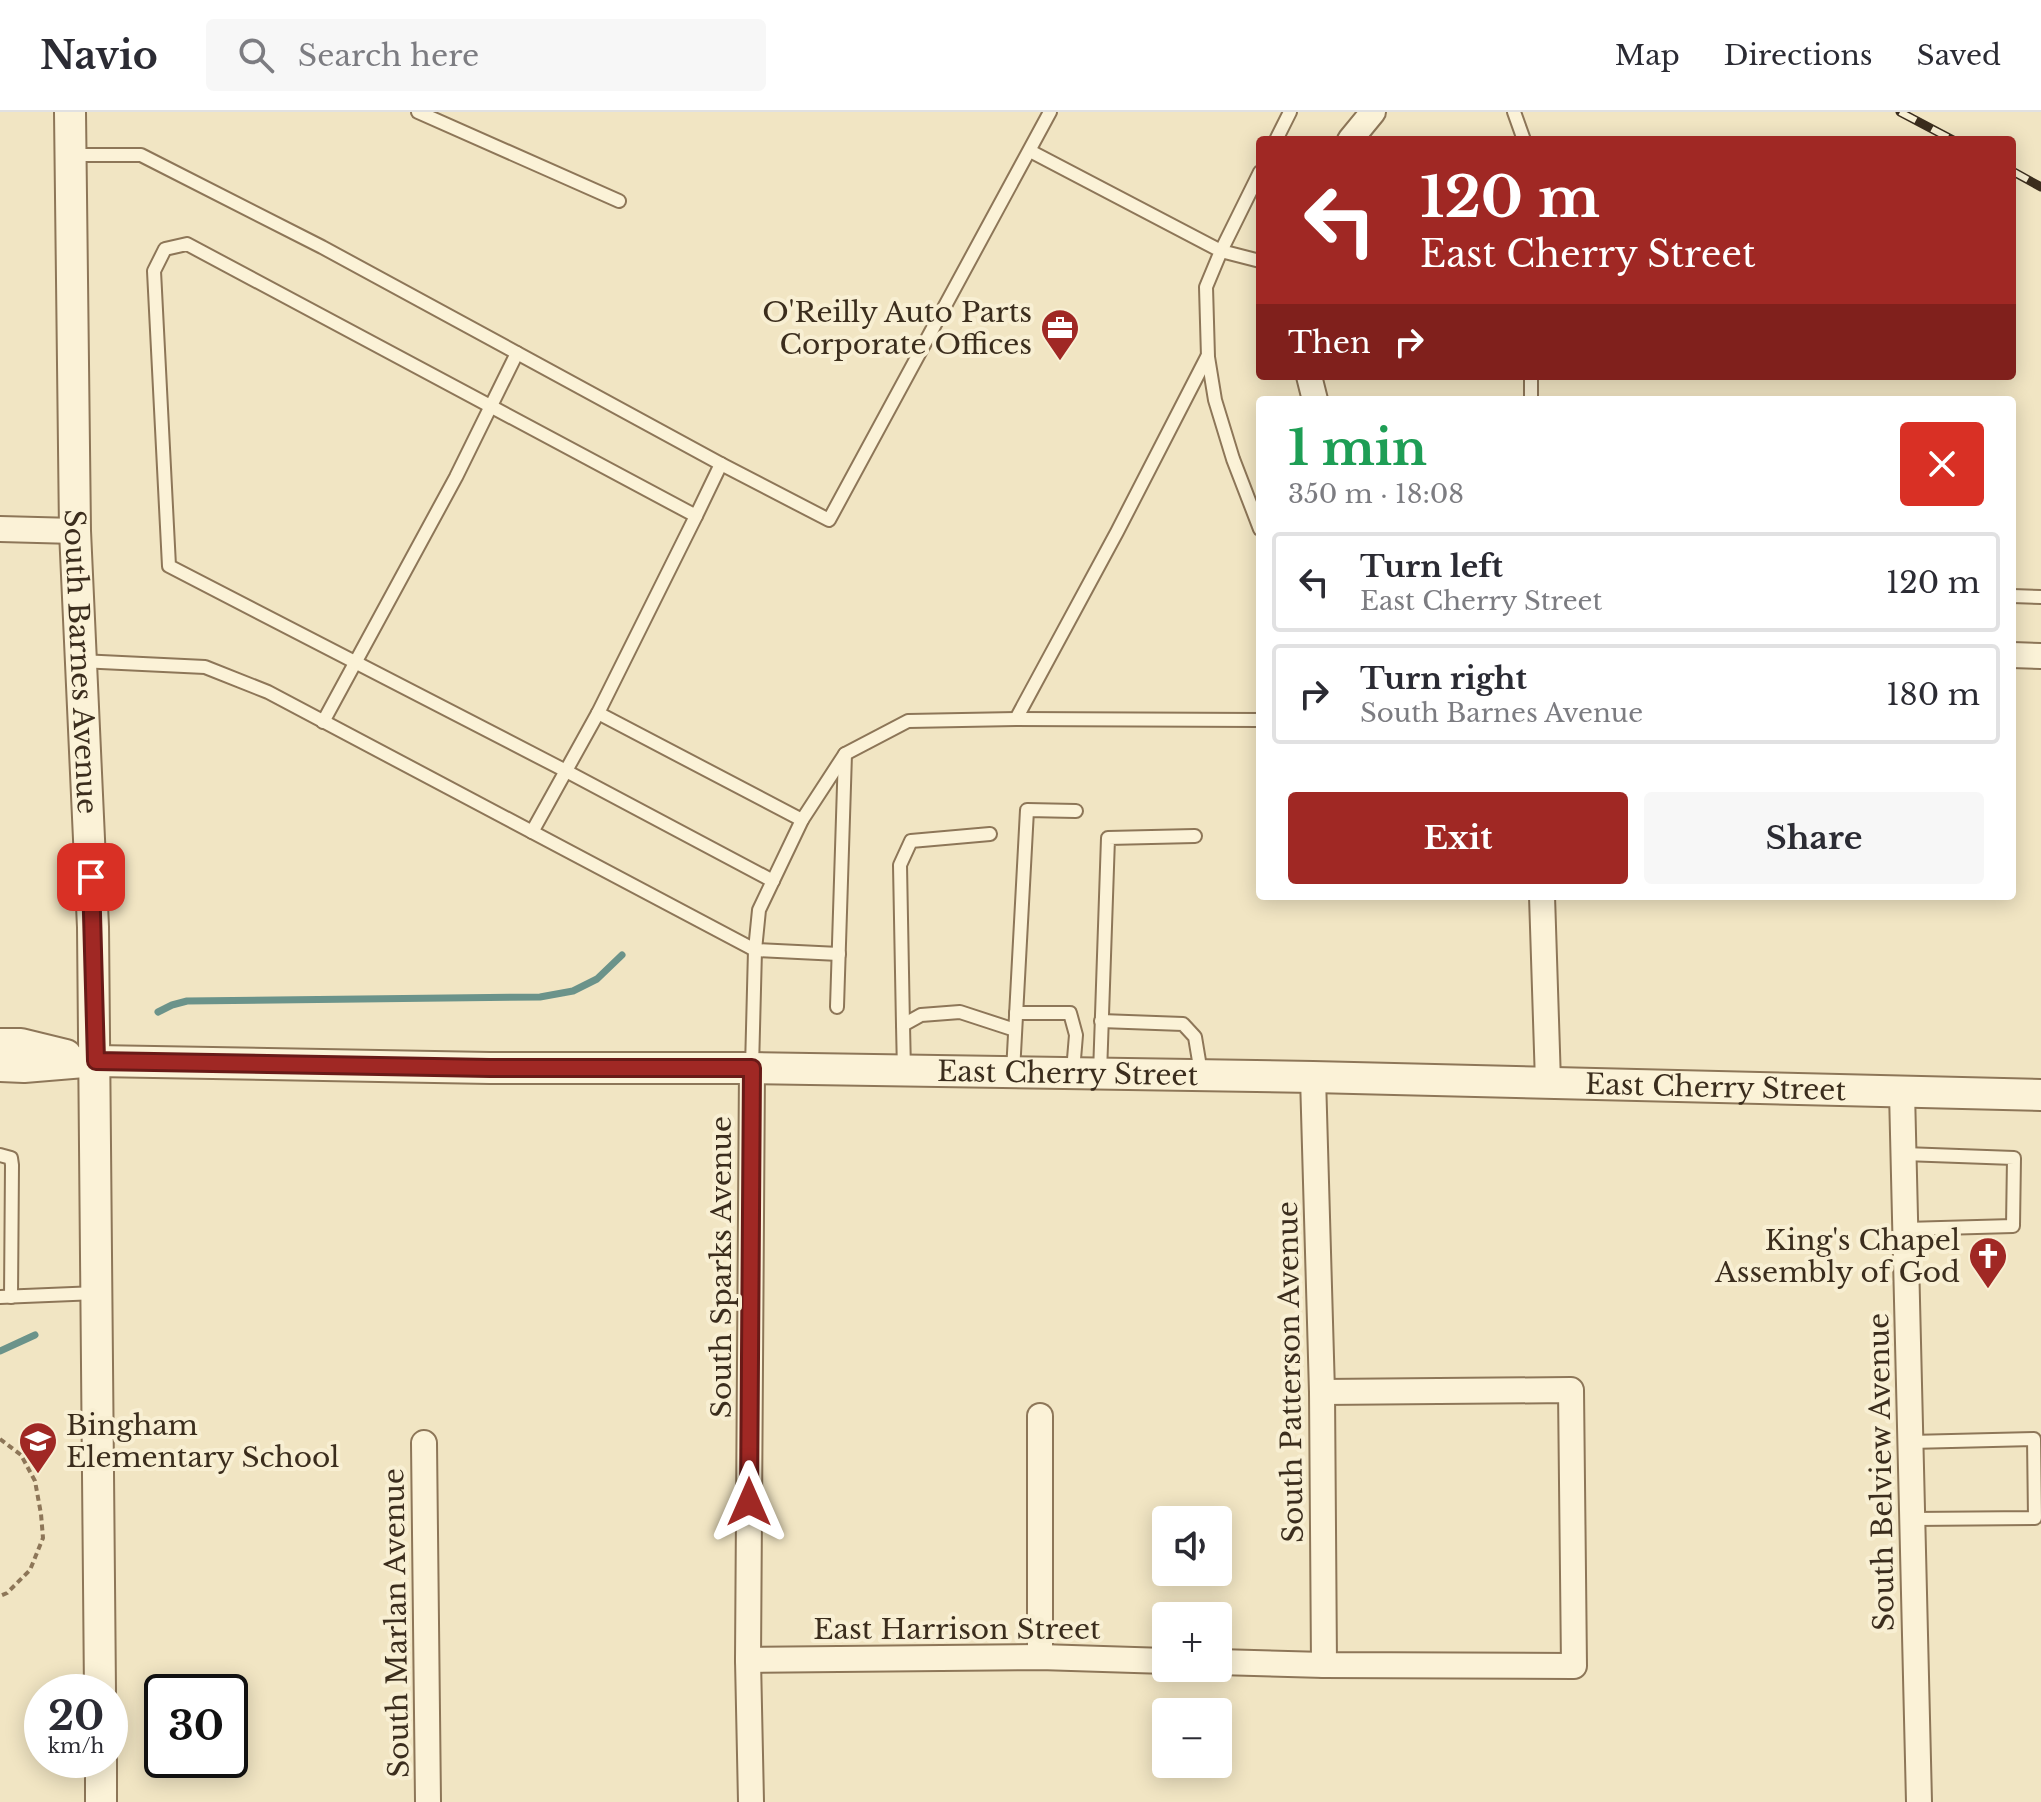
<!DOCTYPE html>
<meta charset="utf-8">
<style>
:root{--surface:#fff;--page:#f7f7f7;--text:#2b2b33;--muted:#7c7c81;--line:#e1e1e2;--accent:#a02824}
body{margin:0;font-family:"Libre Baskerville",serif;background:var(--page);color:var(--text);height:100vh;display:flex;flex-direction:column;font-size:30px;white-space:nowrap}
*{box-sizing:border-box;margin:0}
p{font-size:26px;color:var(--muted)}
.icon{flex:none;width:44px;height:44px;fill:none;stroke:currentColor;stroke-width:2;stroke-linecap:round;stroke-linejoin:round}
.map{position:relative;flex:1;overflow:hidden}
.sheet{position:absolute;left:1256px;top:284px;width:760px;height:504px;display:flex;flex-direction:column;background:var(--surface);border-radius:8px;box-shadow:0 4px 20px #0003}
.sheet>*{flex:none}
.top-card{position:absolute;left:1256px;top:24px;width:760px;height:244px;border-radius:8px;box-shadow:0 4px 20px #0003;background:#a02824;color:#fff;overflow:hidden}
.buttons{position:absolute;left:1152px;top:1394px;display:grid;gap:16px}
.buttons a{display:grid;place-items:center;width:80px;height:80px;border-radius:8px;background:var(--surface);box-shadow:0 4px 20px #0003;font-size:40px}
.speed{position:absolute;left:24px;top:1562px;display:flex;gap:16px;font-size:40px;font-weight:700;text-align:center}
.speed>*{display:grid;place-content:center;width:104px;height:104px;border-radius:50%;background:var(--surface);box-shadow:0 4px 20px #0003;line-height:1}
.speed small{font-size:20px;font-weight:400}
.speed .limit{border:4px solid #111;border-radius:12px;background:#fff;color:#111}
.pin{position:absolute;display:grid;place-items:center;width:68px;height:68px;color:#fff;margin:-34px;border-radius:16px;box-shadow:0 4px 12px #0006}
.me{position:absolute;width:88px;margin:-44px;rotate:0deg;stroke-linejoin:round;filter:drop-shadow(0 0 6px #0008)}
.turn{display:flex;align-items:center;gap:28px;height:168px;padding:0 32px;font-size:36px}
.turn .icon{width:104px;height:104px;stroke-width:2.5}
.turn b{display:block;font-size:56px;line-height:68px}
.then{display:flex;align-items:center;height:76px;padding:0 32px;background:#0003;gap:16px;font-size:30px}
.round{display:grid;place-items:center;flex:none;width:84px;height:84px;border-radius:8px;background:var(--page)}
.head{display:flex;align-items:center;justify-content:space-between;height:136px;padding:0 32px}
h1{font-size:48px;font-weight:800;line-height:60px;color:#1e9e55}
.primary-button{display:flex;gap:16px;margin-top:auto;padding:16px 32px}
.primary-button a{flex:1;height:92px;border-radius:8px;background:var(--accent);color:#fff;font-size:32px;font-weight:800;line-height:92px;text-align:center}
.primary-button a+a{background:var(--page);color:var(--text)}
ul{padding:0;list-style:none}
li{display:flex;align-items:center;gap:24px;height:100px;margin:0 16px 12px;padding:0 16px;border:4px solid var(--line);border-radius:8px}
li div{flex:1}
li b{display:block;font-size:30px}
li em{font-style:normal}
header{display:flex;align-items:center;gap:48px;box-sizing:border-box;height:112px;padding:0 40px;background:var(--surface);border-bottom:2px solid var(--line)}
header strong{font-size:38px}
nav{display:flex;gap:44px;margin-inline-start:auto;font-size:28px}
.search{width:560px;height:72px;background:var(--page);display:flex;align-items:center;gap:20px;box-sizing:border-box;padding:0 28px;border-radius:8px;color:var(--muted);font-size:30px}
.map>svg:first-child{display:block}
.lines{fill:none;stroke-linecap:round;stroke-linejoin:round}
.stream{stroke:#6b938a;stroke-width:7}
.service-casing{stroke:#8d7658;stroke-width:16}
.minor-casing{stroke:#8d7658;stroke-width:28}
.tertiary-casing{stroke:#8d7658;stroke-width:34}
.path{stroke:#8d7658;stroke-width:4;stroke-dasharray:6 4;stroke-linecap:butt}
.service{stroke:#fbf2d7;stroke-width:12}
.minor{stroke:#fbf2d7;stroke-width:24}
.tertiary{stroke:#fbf2d7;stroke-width:30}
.rail-casing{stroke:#3b2d1d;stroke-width:9}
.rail{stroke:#f8efd3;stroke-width:6;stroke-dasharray:18;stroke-linecap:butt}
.route-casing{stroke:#681a17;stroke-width:20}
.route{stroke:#a02824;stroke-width:14}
.labels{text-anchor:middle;stroke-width:8;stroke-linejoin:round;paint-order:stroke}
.poi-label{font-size:28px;fill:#3b2d1d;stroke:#f8efd3;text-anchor:end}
.street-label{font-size:28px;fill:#3b2d1d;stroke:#f8efd3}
</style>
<header>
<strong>Navio</strong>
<div class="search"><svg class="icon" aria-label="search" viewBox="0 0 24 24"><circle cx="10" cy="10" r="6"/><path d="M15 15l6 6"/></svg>Search here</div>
<nav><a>Map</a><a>Directions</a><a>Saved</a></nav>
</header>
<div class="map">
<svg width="2041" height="1690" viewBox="0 0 2041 1690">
<rect width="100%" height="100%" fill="#f1e5c3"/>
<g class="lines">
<g class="stream">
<polyline points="158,900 172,893 187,889 540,885 573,879 597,867 622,843"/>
<polyline points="0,1239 35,1223"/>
</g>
<defs>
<g id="service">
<polyline points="418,0 619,89"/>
<polyline points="1514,0 1524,28"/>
<polyline points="1276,28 1290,0"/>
<polyline points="1030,39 1221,139 1206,175 1208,245 1215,288 1233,347 1260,417"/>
<polyline points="71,43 141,43 322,135 517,241 456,365 323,610"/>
<polyline points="1260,60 1221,139 1260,149"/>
<polyline points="517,241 721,352 829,408 1050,0"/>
<polyline points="1531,264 1531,288"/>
<polyline points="721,352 696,404 187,132 165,137 154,159 169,454 566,659 773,769"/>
<polyline points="2012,484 2041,485"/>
<polyline points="80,549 205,555 268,580 755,838 839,842"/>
<polyline points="598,601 802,708"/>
<polyline points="1016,607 1117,420 1207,245"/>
<polyline points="532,720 598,601 696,404"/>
<polyline points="837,895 845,642"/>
<polyline points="1016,901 1070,901 1076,923 1073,959"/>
<polyline points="1101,909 1183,912 1195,925 1201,961"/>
<polyline points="903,913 900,753 911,729 990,722"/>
<polyline points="752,956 755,838 759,798 802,708 845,642 908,609 1016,607 1260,608"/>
<polyline points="904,959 903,913 921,903 960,900 1015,918"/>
<polyline points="1013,960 1027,698 1076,699"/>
<polyline points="1100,962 1108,726 1195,724"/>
<polyline points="1904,1042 2014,1046 2013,1114 1905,1117"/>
<polyline points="0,1043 11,1046 12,1053 11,1185"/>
<polyline points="0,1185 97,1181"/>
<polyline points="1910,1330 2034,1327 2035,1406 1912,1407"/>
</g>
<g id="minor">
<polyline points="1350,28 1373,0"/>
<polyline points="1309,264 1315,288"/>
<polyline points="0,417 75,419"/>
<polyline points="2012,543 2041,544"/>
<polyline points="1542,784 1548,970"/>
<polyline points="1313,965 1322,1280 1324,1553"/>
<polyline points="1902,980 1919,1690"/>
<polyline points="424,1331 428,1690"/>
<polyline points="1040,1545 1040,1304"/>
<polyline points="748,1548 1040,1545 1166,1549"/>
<polyline points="1218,1550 1324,1553 1574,1554 1571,1278 1322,1280"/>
<polyline points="751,1690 748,1548 752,956"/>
</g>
<g id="tertiary">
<path id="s1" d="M70 0 75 419 93 815 100 1580"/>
<polyline points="0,932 21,932 66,943"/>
<path id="s2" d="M0 954 24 955 96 949 490 956H752L1313 965 2041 983"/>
<polyline points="101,1648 101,1690"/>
</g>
</defs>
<use href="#service" class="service-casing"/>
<use href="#minor" class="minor-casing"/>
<use href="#tertiary" class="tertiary-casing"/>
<polyline class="path" points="0,1327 21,1343 35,1369 41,1402 43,1426 30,1458 7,1481 0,1484"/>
<use href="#service" class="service"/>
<use href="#minor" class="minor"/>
<use href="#tertiary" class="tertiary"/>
<defs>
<g id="rail">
<polyline points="1900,0 1953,28"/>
<polyline points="2012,59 2041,75"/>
</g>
</defs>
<use href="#rail" class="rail-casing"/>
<use href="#rail" class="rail"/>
</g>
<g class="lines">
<defs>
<polyline id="route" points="91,765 96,949 490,956 752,956 749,1390"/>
</defs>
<use href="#route" class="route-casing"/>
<use href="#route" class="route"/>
</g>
<defs>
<symbol id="office-pin" viewBox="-11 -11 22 30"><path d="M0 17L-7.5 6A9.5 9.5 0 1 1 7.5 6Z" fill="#a02824" stroke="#f8efd3"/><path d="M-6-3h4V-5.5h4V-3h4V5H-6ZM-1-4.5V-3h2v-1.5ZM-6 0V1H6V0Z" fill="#fff"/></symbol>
<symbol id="church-pin" viewBox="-11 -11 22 30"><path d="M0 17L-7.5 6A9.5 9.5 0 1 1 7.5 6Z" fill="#a02824" stroke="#f8efd3"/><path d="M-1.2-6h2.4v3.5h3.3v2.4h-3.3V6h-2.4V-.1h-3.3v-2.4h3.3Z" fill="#fff"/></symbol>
<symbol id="school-pin" viewBox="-11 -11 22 30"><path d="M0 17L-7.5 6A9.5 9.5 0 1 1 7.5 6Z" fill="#a02824" stroke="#f8efd3"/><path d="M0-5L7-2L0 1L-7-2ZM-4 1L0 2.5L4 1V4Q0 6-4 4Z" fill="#fff"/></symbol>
</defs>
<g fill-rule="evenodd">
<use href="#office-pin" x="1038" y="194" width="44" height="60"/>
<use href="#church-pin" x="1966" y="1122" width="44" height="60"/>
<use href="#school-pin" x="16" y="1307" width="44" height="60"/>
</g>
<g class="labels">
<g class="poi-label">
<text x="1032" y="210">O'Reilly Auto Parts<tspan x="1032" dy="32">Corporate Offices</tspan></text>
<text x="1960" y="1138">King's Chapel<tspan x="1960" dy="32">Assembly of God</tspan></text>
<text x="66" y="1323" text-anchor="start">Bingham<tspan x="66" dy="32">Elementary School</tspan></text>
</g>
<g class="street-label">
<text dy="10" stroke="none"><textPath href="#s1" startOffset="550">South Barnes Avenue</textPath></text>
<text dy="10" stroke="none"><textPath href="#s2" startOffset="1068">East Cherry Street</textPath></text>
<text dy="10" stroke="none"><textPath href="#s2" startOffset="1716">East Cherry Street</textPath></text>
<text transform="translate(721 1155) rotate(-90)" y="10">South Sparks Avenue</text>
<text transform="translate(1290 1260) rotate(-91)" y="10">South Patterson Avenue</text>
<text transform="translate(1881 1360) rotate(-91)" y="10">South Belview Avenue</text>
<text transform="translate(396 1511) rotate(-91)" y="10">South Marlan Avenue</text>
<text x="957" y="1527">East Harrison Street</text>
</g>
</g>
</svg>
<div class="buttons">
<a><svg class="icon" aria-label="sound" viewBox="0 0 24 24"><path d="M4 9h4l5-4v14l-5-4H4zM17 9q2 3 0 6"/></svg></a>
<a>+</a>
<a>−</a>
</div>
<div class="speed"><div>20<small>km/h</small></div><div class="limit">30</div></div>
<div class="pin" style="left:91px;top:765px;background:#d93025"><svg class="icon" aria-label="arrive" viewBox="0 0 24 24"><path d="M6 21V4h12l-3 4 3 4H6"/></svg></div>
<svg class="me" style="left:749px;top:1390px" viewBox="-20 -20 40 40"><path d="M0-17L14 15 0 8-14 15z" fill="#a02824" stroke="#fff" stroke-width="4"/></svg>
<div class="top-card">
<div class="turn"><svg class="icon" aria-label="left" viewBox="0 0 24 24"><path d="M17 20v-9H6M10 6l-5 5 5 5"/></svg><div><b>120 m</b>East Cherry Street</div></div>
<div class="then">Then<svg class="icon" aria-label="right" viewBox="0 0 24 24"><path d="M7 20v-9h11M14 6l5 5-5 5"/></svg></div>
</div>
<section class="sheet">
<div class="head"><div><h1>1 min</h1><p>350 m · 18:08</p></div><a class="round" style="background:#d93025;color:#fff"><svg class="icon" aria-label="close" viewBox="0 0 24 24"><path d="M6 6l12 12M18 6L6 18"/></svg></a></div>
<ul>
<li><svg class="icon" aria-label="left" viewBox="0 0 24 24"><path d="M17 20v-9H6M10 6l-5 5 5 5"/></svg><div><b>Turn left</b><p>East Cherry Street</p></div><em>120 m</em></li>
<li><svg class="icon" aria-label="right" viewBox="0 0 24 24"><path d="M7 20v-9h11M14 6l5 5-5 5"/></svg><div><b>Turn right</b><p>South Barnes Avenue</p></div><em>180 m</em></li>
</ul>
<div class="primary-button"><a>Exit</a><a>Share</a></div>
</section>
</div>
